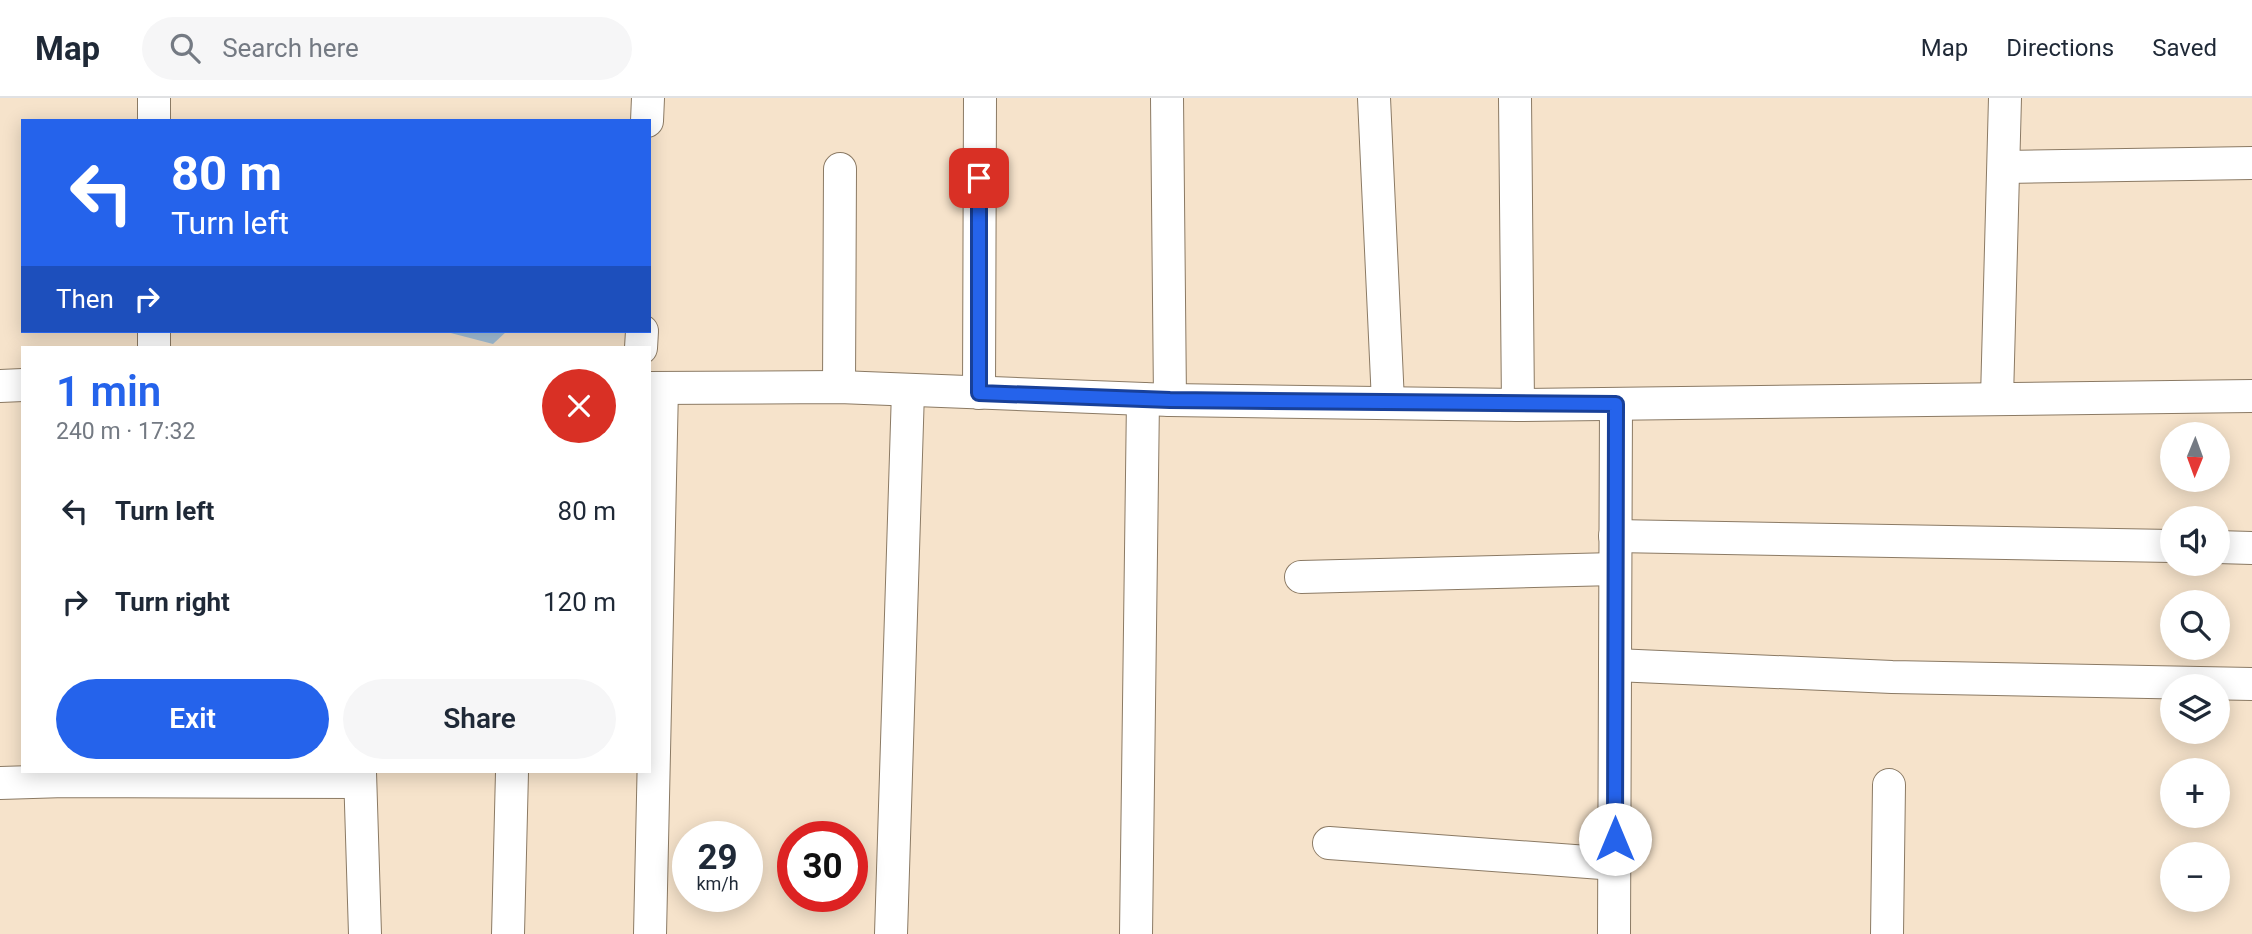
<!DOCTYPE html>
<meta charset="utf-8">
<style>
:root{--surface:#fff;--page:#f6f6f7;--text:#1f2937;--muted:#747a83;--line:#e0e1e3;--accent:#2563eb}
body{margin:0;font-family:Roboto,sans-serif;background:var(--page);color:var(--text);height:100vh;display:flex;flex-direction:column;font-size:26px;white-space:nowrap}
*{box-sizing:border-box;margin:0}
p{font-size:23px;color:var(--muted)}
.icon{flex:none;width:38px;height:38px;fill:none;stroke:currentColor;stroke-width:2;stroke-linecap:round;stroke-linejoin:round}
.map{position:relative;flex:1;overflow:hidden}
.side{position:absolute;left:21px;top:248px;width:630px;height:427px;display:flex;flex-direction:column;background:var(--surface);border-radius:0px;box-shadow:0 4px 18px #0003}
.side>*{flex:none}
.top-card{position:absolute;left:21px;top:21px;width:630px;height:214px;border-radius:0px;box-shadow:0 4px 18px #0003;background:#2563eb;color:#fff;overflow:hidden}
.needle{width:46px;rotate:181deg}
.fabs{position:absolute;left:2160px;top:324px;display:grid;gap:14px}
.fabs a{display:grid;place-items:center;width:70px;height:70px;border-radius:50%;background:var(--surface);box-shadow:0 4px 18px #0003;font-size:35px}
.speed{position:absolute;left:672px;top:723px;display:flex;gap:14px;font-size:35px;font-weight:700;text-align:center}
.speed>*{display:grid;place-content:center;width:91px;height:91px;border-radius:50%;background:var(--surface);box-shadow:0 4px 18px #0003;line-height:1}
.speed small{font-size:18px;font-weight:400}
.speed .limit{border:10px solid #d22;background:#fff;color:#111}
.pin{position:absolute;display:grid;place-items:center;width:60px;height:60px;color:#fff;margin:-30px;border-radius:14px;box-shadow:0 4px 10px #0006}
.me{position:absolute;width:77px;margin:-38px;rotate:0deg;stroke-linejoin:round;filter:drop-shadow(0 0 5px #0008)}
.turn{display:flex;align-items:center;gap:24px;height:147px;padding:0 35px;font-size:32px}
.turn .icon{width:91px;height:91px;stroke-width:2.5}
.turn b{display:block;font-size:49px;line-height:60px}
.then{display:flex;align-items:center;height:66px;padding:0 35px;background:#0003;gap:14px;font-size:26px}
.round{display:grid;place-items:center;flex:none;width:74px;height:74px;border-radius:37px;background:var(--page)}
.headline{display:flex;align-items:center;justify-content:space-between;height:119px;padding:0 35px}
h1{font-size:42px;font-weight:600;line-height:52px;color:var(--accent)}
.button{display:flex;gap:14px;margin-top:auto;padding:14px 35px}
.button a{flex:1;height:80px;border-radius:42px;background:var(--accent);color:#fff;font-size:28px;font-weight:600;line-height:80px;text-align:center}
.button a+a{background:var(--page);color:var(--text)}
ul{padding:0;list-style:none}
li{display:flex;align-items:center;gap:21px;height:91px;padding:0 35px}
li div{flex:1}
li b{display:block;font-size:26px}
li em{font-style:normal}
header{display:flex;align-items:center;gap:42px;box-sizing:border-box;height:98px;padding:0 35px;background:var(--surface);border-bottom:2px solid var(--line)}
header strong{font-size:33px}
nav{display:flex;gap:38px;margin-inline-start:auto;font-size:24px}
.search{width:490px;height:63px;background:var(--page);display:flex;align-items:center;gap:18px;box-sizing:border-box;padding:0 24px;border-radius:38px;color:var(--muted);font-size:26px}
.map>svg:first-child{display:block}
.water{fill:#a5c2d9}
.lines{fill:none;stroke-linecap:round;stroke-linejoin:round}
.minor-casing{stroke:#8b7a64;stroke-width:34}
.minor{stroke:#fff;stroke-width:32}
.route-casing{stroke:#184099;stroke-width:18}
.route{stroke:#2563eb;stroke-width:12}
</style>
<header>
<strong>Map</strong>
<div class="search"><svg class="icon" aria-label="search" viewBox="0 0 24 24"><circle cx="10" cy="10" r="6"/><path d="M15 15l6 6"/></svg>Search here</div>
<nav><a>Map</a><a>Directions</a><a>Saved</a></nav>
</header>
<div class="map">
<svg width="2252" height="836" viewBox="0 0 2252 836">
<rect width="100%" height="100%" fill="#f6e3cb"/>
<polygon class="water" points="443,233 507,233 493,246"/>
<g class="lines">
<defs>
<g id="minor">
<polyline points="154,0 154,23"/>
<polyline points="1167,0 1170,302"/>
<polyline points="1374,0 1388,304"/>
<polyline points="1515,0 1518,307"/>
<polyline points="647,23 648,0"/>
<polyline points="2005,69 2252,65"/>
<polyline points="154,233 154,250"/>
<polyline points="641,250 642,233"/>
<polyline points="0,288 23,287"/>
<polyline points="839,289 840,71"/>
<polyline points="649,290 839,289 1170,302 1518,307 2252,298"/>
<polyline points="979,295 980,0"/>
<polyline points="1997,300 2005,0"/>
<polyline points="1615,438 2172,448"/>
<polyline points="2217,449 2252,450"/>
<polyline points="1301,479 1615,471"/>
<polyline points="1615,567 1892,579 2252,586"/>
<polyline points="360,674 365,836"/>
<polyline points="0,685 65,683 360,684"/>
<polyline points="1329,745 1615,766"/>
<polyline points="508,836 512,674"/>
<polyline points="650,836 662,290"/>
<polyline points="891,836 908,293"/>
<polyline points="1136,836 1143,301"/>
<polyline points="1614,836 1616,306"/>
<polyline points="1887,836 1889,687"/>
</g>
</defs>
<use href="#minor" class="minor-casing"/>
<use href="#minor" class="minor"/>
</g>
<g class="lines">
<defs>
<polyline id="route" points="979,80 979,295 1170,302 1616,306 1615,741"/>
</defs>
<use href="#route" class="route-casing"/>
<use href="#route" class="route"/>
</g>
</svg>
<div class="fabs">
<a><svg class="needle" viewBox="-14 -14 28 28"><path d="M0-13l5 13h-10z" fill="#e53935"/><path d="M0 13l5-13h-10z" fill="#747a83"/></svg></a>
<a><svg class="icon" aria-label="sound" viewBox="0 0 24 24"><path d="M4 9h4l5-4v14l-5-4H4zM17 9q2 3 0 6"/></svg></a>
<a><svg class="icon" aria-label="search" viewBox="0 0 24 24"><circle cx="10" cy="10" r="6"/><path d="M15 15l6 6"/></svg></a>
<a><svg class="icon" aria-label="layers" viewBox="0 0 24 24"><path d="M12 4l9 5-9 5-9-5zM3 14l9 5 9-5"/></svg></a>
<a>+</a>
<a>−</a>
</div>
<div class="speed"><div>29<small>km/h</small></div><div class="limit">30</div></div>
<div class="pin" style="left:979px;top:80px;background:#d93025"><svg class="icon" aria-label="arrive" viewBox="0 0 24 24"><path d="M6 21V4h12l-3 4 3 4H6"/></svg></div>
<svg class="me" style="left:1615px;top:741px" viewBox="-20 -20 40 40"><circle r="19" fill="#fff"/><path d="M0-13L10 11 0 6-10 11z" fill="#2563eb"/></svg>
<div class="top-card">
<div class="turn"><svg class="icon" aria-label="left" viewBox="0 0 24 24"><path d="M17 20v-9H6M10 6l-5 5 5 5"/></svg><div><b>80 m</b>Turn left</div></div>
<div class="then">Then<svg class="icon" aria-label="right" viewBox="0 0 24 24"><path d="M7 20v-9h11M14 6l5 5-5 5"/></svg></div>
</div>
<section class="side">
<div class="headline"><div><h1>1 min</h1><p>240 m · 17:32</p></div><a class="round" style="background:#d93025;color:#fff"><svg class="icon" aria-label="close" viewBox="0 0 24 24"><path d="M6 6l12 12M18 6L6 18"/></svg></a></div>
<ul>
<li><svg class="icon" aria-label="left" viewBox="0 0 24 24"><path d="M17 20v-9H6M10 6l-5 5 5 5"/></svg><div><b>Turn left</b></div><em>80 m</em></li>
<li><svg class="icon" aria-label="right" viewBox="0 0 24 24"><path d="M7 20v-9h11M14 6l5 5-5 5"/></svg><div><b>Turn right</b></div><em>120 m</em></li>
</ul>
<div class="button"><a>Exit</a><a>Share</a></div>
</section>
</div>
